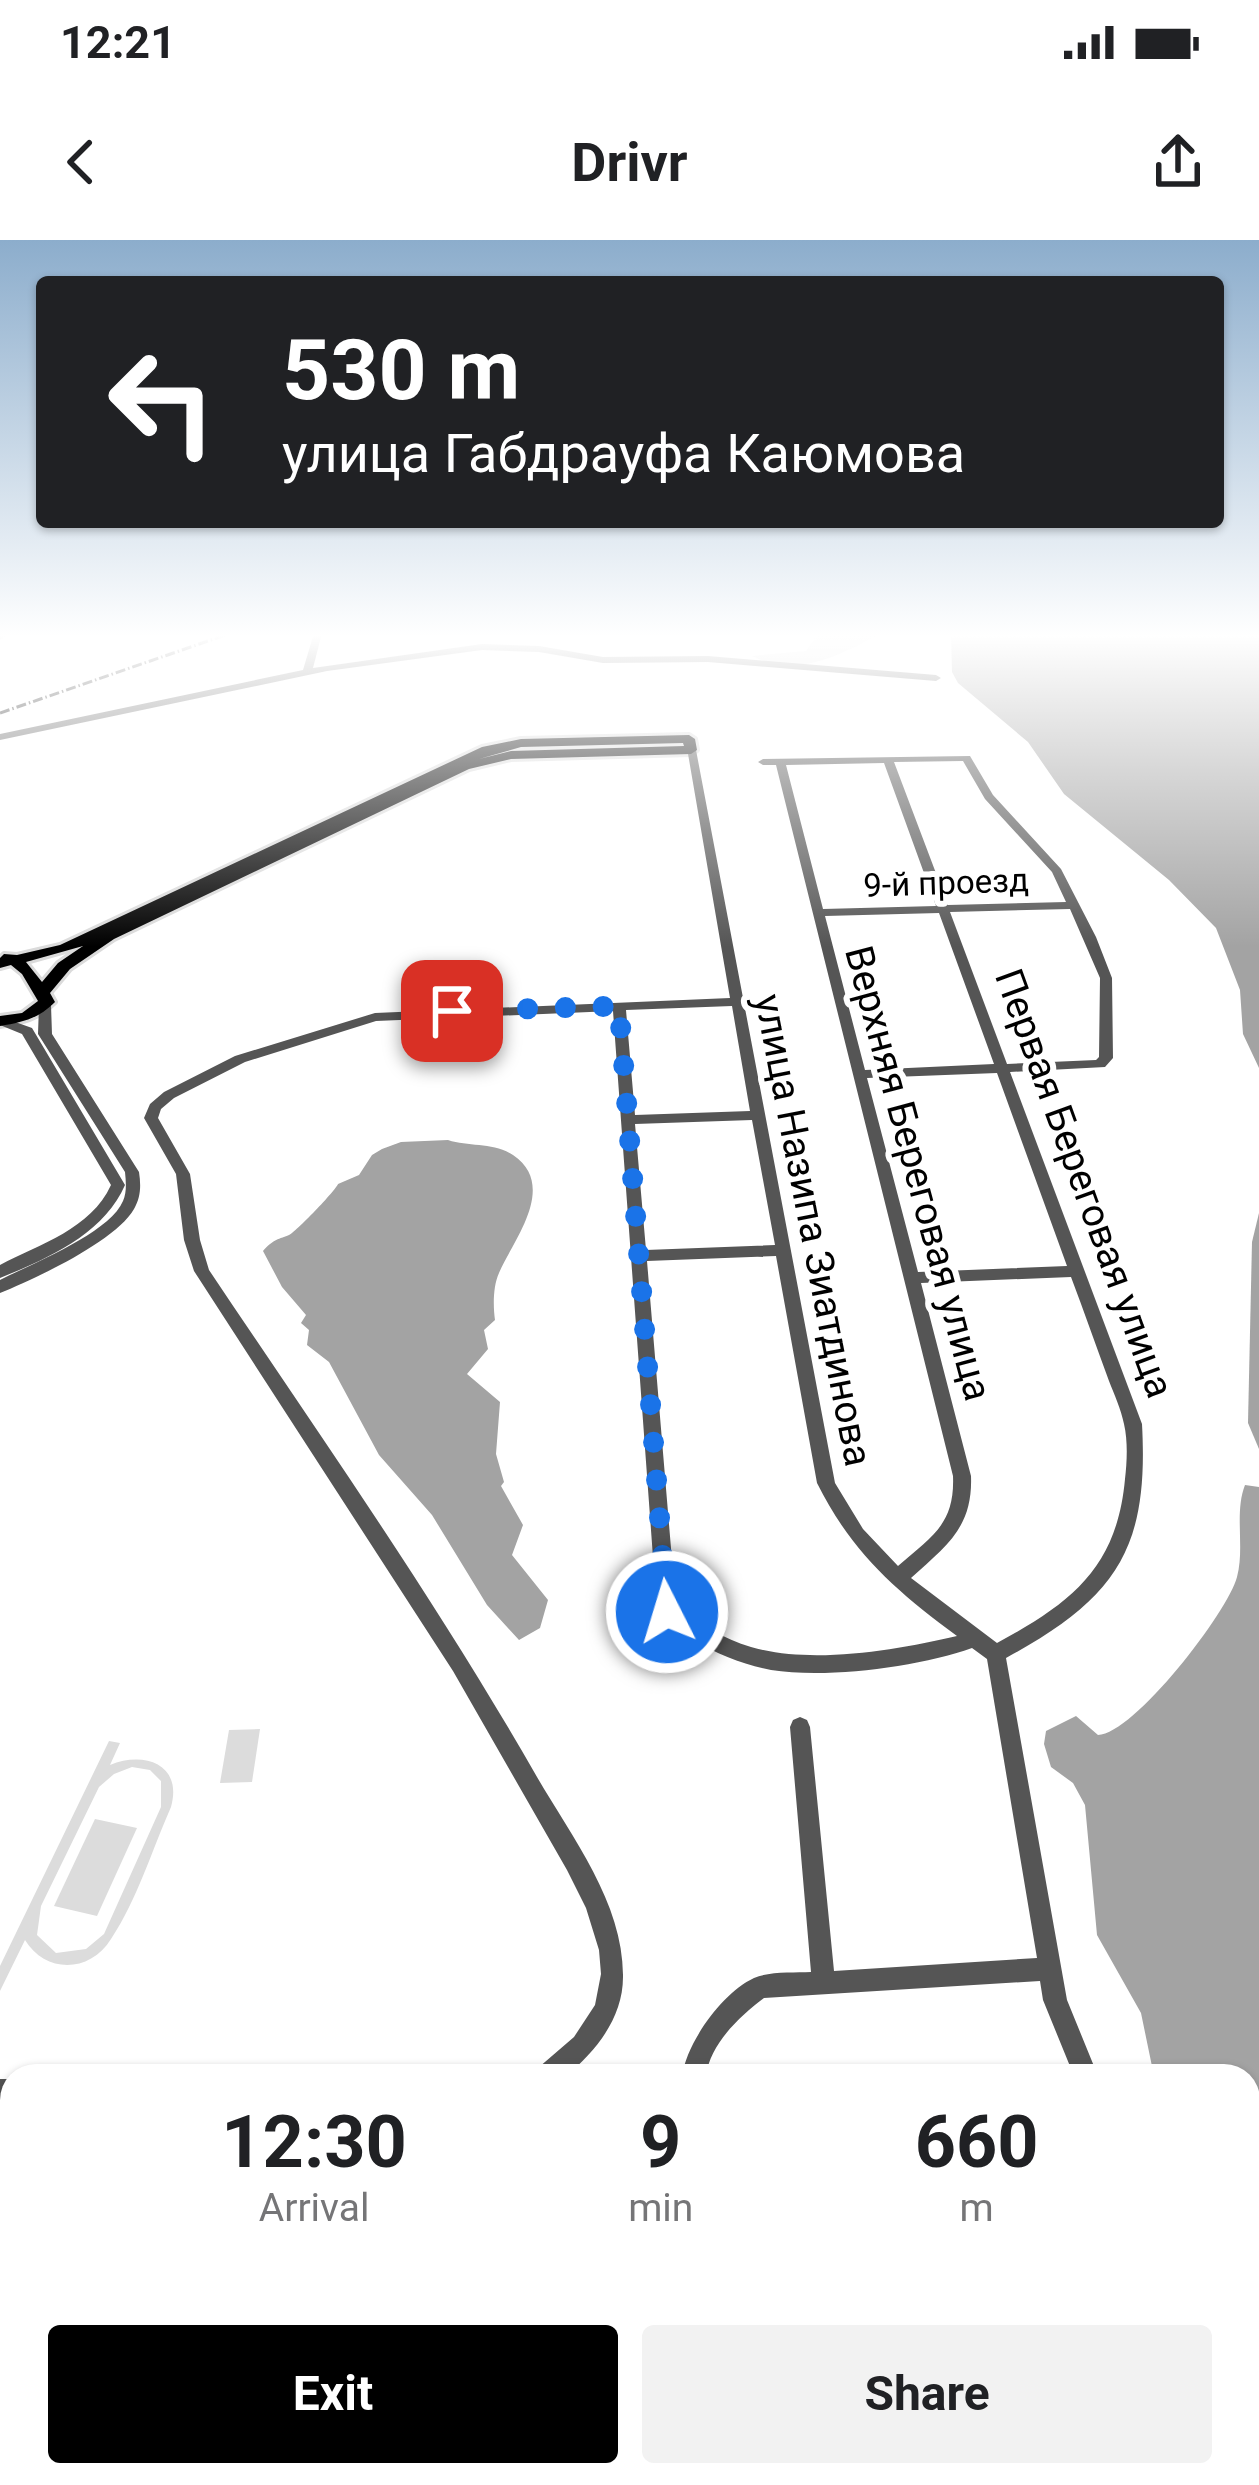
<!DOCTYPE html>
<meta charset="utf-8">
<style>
:root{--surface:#fff;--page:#f2f2f2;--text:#202124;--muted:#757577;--accent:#000}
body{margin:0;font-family:Roboto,sans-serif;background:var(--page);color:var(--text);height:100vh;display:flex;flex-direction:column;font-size:45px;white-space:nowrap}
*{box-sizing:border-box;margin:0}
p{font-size:39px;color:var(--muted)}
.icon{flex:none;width:66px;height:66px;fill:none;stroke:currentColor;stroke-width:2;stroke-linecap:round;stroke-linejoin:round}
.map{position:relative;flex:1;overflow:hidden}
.details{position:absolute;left:0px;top:1824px;width:1260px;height:423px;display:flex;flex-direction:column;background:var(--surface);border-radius:36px 36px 0 0;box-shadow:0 3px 9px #0004}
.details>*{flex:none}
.hud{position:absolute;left:36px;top:36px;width:1188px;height:252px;border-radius:12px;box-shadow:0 3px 9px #0004;background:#202124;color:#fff;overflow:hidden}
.pin{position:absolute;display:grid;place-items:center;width:102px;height:102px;color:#fff;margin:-51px;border-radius:24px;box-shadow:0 6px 18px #0006}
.me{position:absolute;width:132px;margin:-66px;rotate:355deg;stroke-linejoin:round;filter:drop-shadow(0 0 9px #0008)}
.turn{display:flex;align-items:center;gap:42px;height:252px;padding:0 48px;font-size:54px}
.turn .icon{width:156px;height:156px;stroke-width:2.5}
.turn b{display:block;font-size:84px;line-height:102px}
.eta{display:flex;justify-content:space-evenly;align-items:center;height:204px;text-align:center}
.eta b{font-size:72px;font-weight:700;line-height:84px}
.cta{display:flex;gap:24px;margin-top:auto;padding:24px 48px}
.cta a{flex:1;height:138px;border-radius:12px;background:var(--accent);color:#fff;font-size:48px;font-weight:700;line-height:138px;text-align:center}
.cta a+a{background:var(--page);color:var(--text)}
.status{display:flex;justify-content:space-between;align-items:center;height:84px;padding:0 60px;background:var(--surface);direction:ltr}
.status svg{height:33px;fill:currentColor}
header{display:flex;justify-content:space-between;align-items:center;height:156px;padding:0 48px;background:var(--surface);font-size:54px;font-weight:700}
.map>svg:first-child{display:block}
.green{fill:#dcdcdc;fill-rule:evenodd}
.water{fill:#a3a3a3}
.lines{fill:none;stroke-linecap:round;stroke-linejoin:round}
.major-casing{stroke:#dbdbdb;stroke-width:6}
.minor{fill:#555;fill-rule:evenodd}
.major{fill:#000;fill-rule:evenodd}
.rail{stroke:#000;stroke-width:3;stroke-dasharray:10 3 1.5 3;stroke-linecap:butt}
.route{stroke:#1a73e8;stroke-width:21;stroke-dasharray:0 37.8}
.labels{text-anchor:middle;stroke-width:12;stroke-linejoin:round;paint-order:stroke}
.far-street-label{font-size:33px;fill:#000;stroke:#fff}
.street-label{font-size:39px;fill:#000;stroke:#fff}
</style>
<div class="status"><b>12:21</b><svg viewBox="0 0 49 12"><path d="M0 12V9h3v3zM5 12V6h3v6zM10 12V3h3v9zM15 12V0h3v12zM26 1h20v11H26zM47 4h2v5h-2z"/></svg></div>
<header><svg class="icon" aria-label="back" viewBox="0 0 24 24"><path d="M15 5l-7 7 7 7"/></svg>Drivr<svg class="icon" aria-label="share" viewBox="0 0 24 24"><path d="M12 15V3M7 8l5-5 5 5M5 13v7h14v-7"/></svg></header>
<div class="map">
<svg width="1259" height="2245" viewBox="0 0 1259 2245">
<rect width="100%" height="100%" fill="#fff"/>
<g class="green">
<path d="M818 393H882C841 414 799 439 752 416L806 411Z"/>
<polygon points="260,1489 252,1542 220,1543 229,1490"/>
<path d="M109 1501 120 1503 110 1525C144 1511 183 1524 171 1567 152 1610 137 1660 111 1699 89 1734 45 1733 25 1700L0 1751V1726ZM132 1527 150 1530 161 1541V1567L104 1694 86 1709 56 1713 37 1695 41 1666 99 1547 114 1534Z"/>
<polygon points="95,1579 137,1588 97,1676 54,1666"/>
</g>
<g class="water">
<polygon points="951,393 1259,393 1259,828 1243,794 1240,750 1216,688 1169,640 1064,554 1028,502 958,443 952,432"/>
<path d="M448 900C469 907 493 902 513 915 559 946 512 1002 499 1033 493 1046 493 1066 495 1080L484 1090 488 1109 467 1134 500 1162 496 1214 504 1242 501 1246 523 1285 512 1315 548 1360 540 1388 519 1400 487 1365 432 1275 379 1215 329 1122 307 1105 309 1090 301 1083 306 1075 282 1047 263 1011C273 1000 276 1000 289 995 295 993 336 950 338 944L359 935 372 915 382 909 401 902Z"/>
<polygon points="1259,973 1259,1209 1248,1183 1252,1002"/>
<path d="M1245 1245 1259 1247V2245H1225L1223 2235H1248V1836H1154L1141 1773 1097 1695 1085 1565 1073 1543 1051 1527 1044 1504 1046 1491 1076 1476 1098 1495C1134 1494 1228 1372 1237 1337 1245 1307 1234 1273 1245 1245Z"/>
</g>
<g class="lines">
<defs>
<path id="major" d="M689 495 695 499 697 510 691 514 511 519 469 529 114 699 70 729 50 753 55 762C38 779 23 782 0 786V776L22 773 38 761 22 734 11 725 0 728V718L4 714 17 715 60 705 482 507 521 499ZM683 503 684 506 511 511 479 519 521 507ZM83 706 58 723 42 742 26 722Z"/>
</defs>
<use href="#major" class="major-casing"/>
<g class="minor">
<polygon points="0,393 9,393 0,400"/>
<polygon points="314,393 322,393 313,428 482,404 539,406 603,417 708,416 936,435 941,438 936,441 708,422 603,423 539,412 482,410 327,431 0,500 0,494 303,430"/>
<path d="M687 508 696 510 835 1243 863 1289 898 1326C931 1297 955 1285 953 1236L776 525H763L758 522 763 519 970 516 993 555 1061 629 1096 697 1112 738 1113 818 1105 827 1010 832 1142 1184C1149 1310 1116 1358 1006 1418L1067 1760 1098 1836H1074L1043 1760 1040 1741 764 1758C739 1777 710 1804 706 1836H682C687 1802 722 1753 754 1738 770 1731 794 1733 811 1732L790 1487 793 1480 800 1477 807 1480 810 1487 834 1731 1037 1718 987 1419 972 1408C919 1427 827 1439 771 1430 744 1425 717 1414 693 1400 680 1392 666 1384 657 1372L613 771 376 781 245 822 174 858 161 869 158 878 190 934 200 1000 209 1030C321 1197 437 1362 537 1537 572 1597 624 1664 623 1737 623 1778 596 1811 566 1836H534L538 1828 574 1797 595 1765 601 1734 599 1710 586 1668 567 1630 453 1431 194 1031 184 1000 176 934 144 878 150 864 164 852 235 816 375 773 730 758ZM963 521 985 559 1052 632 1066 662 948 665 894 522ZM884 523 936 666 823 669 786 525ZM1070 669 1100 738 1099 817 1096 820 1007 824 950 672ZM939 673 994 824 865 830 825 676ZM732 766 750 871 635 875 626 770ZM997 833 1067 1026 918 1032 867 838ZM752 880 775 1005 646 1010 635 884ZM776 1016 817 1243C852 1313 895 1350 957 1396 896 1410 812 1425 751 1407 724 1399 699 1384 676 1368L647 1021ZM1071 1037C1084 1071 1096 1106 1109 1141 1114 1154 1121 1169 1124 1184 1128 1201 1127 1222 1125 1239 1117 1328 1071 1363 997 1403L911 1338C946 1306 973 1288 971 1236L921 1043Z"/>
<path d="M45 761 51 765 52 794 139 932C141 945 141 957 134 969 116 1001 35 1039 0 1053V1040C31 1024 110 993 123 961 127 952 126 942 125 932L38 794 39 765Z"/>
<path d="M4 778 32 788 125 945C104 994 47 1019 0 1038V1025C40 1004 91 989 111 945L22 794 0 785V779Z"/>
<rect x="0" y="1839" width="12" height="24"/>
<rect x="754" y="2235" width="28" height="10"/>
<polygon points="1185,2235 1213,2235 1215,2245 1187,2245"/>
</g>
<use href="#major" class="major"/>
<polyline class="rail" points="0,473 231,393"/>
</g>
<linearGradient id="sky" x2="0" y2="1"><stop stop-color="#8cadcc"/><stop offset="0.56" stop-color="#fff"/><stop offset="1" stop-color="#fff" stop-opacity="0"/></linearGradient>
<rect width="1259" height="707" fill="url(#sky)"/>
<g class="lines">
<polyline class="route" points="452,771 619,766 667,1372"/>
</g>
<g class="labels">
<g class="far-street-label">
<text transform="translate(946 642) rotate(-2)" y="12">9-й проезд</text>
</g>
<g class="street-label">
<text transform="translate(919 933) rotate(75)" y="14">Верхняя Береговая улица</text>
<text transform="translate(1085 943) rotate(70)" y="14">Первая Береговая улица</text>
<text transform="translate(814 990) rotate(79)" y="14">улица Назипа Зиатдинова</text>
</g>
</g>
</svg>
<div class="pin" style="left:452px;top:771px;background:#d93025"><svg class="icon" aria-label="arrive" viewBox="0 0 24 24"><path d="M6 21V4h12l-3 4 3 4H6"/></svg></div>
<svg class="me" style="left:667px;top:1372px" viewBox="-20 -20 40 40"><circle r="17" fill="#1a73e8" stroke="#fff" stroke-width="3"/><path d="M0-11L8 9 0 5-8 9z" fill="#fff"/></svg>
<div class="hud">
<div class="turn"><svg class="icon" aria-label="left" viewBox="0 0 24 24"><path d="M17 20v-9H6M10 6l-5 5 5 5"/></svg><div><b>530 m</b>улица Габдрауфа Каюмова</div></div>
</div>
<section class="details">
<div class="eta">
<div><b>12:30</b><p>Arrival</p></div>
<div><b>9</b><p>min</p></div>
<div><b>660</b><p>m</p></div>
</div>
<div class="cta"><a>Exit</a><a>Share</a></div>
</section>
</div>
